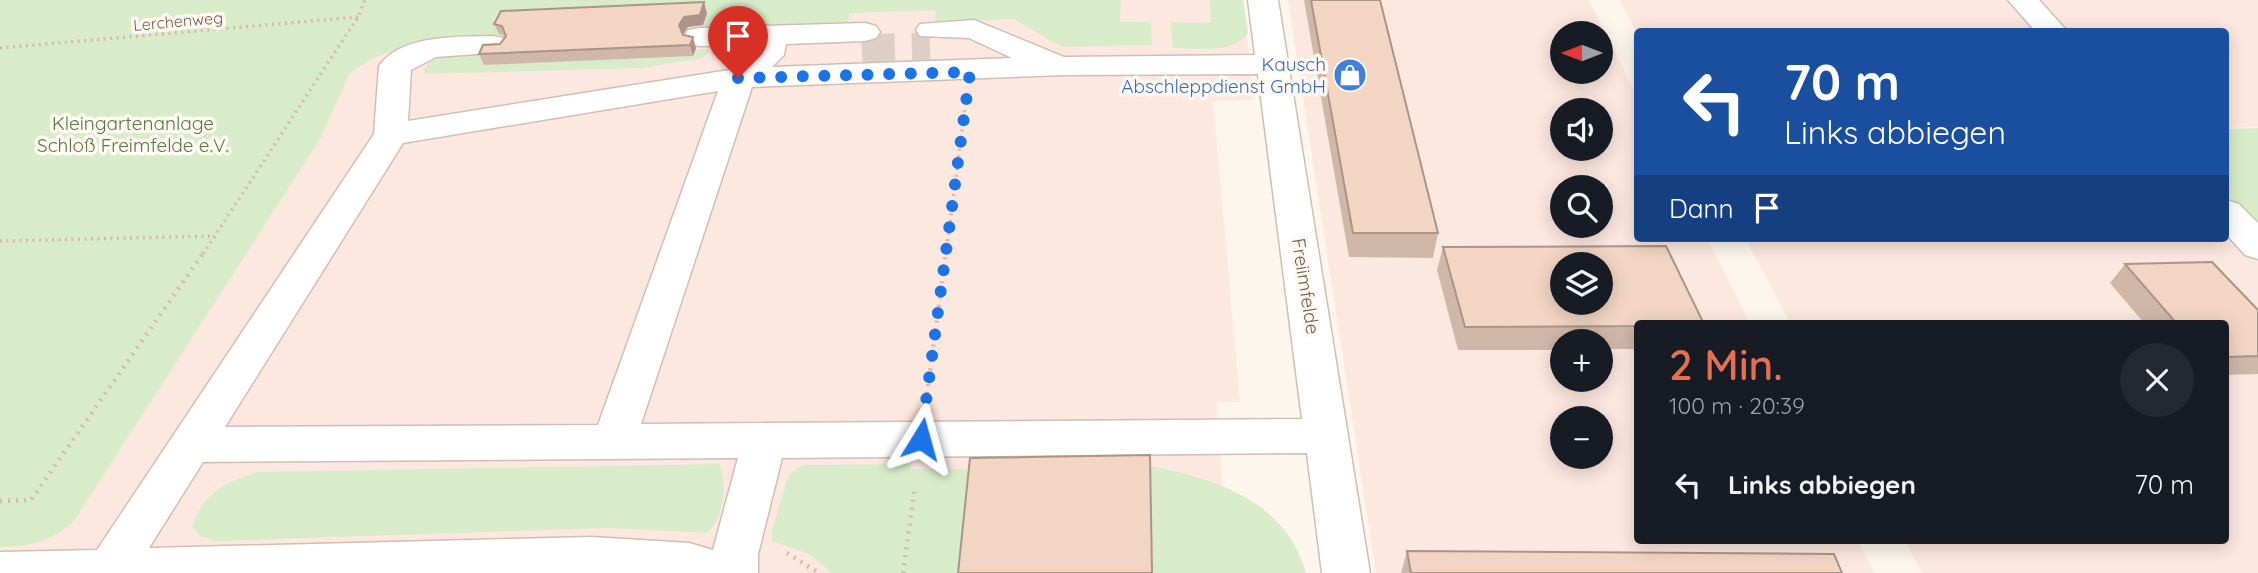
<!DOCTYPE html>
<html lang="de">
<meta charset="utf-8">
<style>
:root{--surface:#171b24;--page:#242831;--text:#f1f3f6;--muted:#9ea1a6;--accent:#e76f51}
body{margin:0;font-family:Quicksand,sans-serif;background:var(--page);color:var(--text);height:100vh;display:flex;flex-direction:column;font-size:26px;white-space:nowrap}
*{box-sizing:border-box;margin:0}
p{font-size:23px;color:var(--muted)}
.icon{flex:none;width:38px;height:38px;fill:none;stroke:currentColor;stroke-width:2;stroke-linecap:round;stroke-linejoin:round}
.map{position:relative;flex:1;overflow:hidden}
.side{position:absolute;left:1634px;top:320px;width:595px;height:224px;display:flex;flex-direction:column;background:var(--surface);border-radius:7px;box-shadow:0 4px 18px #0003}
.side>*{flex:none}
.top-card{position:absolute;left:1634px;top:28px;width:595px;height:214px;border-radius:7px;box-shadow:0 4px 18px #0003;background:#1a4fa0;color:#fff;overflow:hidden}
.needle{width:46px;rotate:270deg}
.tools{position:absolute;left:1550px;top:21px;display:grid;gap:14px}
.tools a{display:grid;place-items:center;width:63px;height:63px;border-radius:50%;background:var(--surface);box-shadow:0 4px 18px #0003;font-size:35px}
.pin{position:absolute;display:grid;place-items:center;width:60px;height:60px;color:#fff;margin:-72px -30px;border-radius:50% 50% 50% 0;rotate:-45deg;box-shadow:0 0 7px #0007}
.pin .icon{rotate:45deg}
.me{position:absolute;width:77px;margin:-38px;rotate:8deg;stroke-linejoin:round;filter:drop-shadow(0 0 5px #0008)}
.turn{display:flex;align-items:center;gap:24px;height:147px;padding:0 35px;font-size:32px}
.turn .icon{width:91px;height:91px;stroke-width:2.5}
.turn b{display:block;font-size:49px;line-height:60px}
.then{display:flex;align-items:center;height:66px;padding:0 35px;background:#0003;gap:14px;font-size:26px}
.round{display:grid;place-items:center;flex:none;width:74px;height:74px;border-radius:37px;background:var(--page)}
.summary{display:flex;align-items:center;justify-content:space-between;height:119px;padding:0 35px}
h1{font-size:42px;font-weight:600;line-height:52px;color:var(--accent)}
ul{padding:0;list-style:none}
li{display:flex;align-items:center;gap:21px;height:91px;padding:0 35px}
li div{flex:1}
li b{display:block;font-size:26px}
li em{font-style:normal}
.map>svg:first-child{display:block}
.commercial{fill:#fde8e0;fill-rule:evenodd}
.green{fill:#d8ecc9}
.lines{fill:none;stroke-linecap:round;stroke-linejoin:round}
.minor-tunnel{stroke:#dcd0c4;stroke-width:33;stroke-dasharray:33 17;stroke-linecap:butt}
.minor-casing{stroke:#d1beb0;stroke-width:3}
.path-far1{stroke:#d9b8a5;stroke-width:3.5;stroke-dasharray:2 4.5;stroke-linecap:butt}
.path{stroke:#d9b8a5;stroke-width:4.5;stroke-dasharray:2 6;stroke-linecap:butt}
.minor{fill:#fff;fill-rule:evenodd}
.wall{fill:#d1b7a8}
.shaded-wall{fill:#aa9588}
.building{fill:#f3d5c3;stroke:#aa9588;stroke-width:2;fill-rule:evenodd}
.route{stroke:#1a73e8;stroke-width:12;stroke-dasharray:0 21.6}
.labels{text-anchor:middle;stroke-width:7;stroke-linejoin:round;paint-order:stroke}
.far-street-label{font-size:16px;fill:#7a5c4d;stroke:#fffaf3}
.shop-label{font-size:19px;fill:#366cbe;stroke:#fffaf3;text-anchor:end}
.park-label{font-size:19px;fill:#537a41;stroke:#fffaf3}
.street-label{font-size:19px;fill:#7a5c4d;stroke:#fffaf3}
</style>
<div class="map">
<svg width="2258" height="573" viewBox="0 0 2258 573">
<rect width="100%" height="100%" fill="#fdf6ec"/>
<g class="commercial">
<polygon points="535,0 1243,0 1253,100 1213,101 1240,402 1217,402 1222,487 1161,468 1152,573 0,573 0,508 371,14"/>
<path d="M1288 0H1589L1638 98V238H1707L1750 324H1638V541H1858L1874 573H1376ZM1563 33H1601V72H1563ZM1563 110H1601V149H1563ZM1563 187H1601V226H1563ZM1563 264H1601V303H1563ZM1563 341H1601V380H1563ZM1563 418H1601V457H1563Z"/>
<polygon points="1619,0 2019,0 2049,31 1638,32 1638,35"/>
<polygon points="2035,0 2258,0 2258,127 2226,128 2226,32 2063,31"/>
<polygon points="2226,217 2258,251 2258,573 1922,573 1905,541 2226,541 2226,324 1791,324 1745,238 2226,238"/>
</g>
<g class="green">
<path d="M0 0H1121L1120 22H1151L1152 45 1062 47 1014 19 935 22 936 10 850 13 847 25 701 31 707 8 506 21 498 37 421 40 371 59 350 73 321 137 302 167 74 521C53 541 28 547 0 547Z"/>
<path d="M1210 0H1243L1248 33C1232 55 1198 48 1173 48L1171 22 1211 23Z"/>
<path d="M707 49 709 52 703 58 642 68 425 74 424 70C434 50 469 56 488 55L484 65 693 56 695 50Z"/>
<polygon points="2258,128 2258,242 2226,209 2226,129"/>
<path d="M719 464C729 482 723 519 708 533L610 528 217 541 199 536 192 525C207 490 224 484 257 472Z"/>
<polygon points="911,464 910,469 972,469 961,573 832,573 809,554 772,541 772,529 789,475 802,465"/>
<path d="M1150 466C1216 479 1286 501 1306 573H1152Z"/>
</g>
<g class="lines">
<polyline class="minor-tunnel" points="862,51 930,49"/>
<defs>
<g id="minor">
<path d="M1248 0H1278L1370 573H1322L1307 453 782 458 758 554V573H0V552L97 550 374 134 379 66C401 34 459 37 493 36L504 38 508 45 504 52 436 57 411 70 408 121 729 70 753 51 755 45 699 46 688 44 684 37 688 30 699 28 865 23 876 26 880 32 876 38 865 41 786 44 784 55 772 67 1012 58 969 38 920 36 916 30 920 24 974 20 1064 57 1255 55ZM1258 74 1302 419 641 424 752 87 1064 75ZM718 91 598 425 225 427 403 143ZM738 458 713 550 689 543 592 537 149 548 203 462Z"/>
<polygon points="2008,0 2039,0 2068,32 2036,32"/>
<polygon points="2226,200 2239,204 2258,223 2258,259 2245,255 2226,234"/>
</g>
</defs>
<use href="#minor" class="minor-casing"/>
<g class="path-far1">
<polyline points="0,48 358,17"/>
<polyline points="0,241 214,236"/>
<polyline points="203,254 358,17 365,0"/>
<polyline points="946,254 965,108"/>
</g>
<g class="path">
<polyline points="927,394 946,252"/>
<polyline points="0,501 31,500 204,252"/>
<polyline points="787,553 819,573"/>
<polyline points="903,573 915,486"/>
</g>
<use href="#minor" class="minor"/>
</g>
<g class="wall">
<polygon points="1304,0 1380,0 1438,233 1433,258 1349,257"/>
<polygon points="707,13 703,25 688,27 682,35 696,48 693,56 484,65 479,54 500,44 505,36 499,34 494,24"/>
<polygon points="1443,247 1638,324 1638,349 1601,349 1601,341 1563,341 1563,350 1458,350 1437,270"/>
<polygon points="2125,264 2258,310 2258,374 2226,375 2226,324 2145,324 2110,283"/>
<polygon points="1407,551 1842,573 1401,573"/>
</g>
<g class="shaded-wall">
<polygon points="704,2 707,13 703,25 688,27 682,36 679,25 684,17"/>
<polygon points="693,37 696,48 693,56 690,45"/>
</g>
<g class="building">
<polygon points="1311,0 1380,0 1438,233 1353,233"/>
<polygon points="704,2 700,15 684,17 679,25 683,35 693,37 690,45 479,54 483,45 500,44 506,36 502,26 494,24 501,11"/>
<path d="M1666 246 1704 324H1638V326L1465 327 1443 247ZM1563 264H1601V303H1563Z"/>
<polygon points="2212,262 2258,310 2258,356 2226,357 2226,324 2177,324 2125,264"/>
<polygon points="1150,455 1152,573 958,573 970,458"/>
<polygon points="1407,551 1834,554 1842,573 1411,573"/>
</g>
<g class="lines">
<polyline class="route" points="738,78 970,72 921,439"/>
</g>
<defs>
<symbol id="shop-disc" viewBox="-11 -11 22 22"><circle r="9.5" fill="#3f7fe0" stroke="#fffaf3"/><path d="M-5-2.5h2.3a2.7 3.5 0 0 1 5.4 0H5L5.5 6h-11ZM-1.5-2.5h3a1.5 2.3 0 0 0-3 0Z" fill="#fff"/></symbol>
</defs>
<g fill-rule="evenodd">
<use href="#shop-disc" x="1331" y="56" width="38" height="38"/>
</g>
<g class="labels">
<g class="far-street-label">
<text transform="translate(178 21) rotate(-5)" y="6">Lerchenweg</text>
</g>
<g class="shop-label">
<text x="1326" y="71">Kausch<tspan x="1326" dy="22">Abschleppdienst GmbH</tspan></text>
</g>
<g class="park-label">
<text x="133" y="130">Kleingartenanlage<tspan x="133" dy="22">Schloß Freimfelde e.V.</tspan></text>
</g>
<g class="street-label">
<text transform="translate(1306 286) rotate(81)" y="7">Freiimfelde</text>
</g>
</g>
</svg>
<div class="tools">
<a><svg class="needle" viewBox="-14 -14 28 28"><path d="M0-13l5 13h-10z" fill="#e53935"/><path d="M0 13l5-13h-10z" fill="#9ea1a6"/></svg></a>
<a><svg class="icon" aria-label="sound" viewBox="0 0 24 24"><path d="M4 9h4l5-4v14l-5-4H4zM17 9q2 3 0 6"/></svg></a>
<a><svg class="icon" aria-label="search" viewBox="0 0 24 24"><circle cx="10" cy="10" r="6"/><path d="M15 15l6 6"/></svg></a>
<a><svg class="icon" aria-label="layers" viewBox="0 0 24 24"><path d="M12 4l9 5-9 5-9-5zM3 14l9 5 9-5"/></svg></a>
<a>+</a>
<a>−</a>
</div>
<div class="pin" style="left:738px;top:78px;background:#d93025"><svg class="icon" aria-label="arrive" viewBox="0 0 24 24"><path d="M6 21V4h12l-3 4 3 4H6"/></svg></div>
<svg class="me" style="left:921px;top:439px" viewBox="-20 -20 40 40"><path d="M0-17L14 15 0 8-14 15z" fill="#1a73e8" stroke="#fff" stroke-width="4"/></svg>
<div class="top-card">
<div class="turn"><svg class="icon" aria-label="left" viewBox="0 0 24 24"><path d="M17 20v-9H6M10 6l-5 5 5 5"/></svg><div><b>70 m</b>Links abbiegen</div></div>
<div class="then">Dann<svg class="icon" aria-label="arrive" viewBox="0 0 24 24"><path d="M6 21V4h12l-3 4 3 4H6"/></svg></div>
</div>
<section class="side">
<div class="summary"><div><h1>2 Min.</h1><p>100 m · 20:39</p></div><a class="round"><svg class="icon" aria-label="close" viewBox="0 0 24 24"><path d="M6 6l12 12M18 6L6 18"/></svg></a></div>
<ul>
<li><svg class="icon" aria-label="left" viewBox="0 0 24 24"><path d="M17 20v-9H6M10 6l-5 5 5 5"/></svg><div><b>Links abbiegen</b></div><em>70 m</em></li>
</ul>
</section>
</div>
